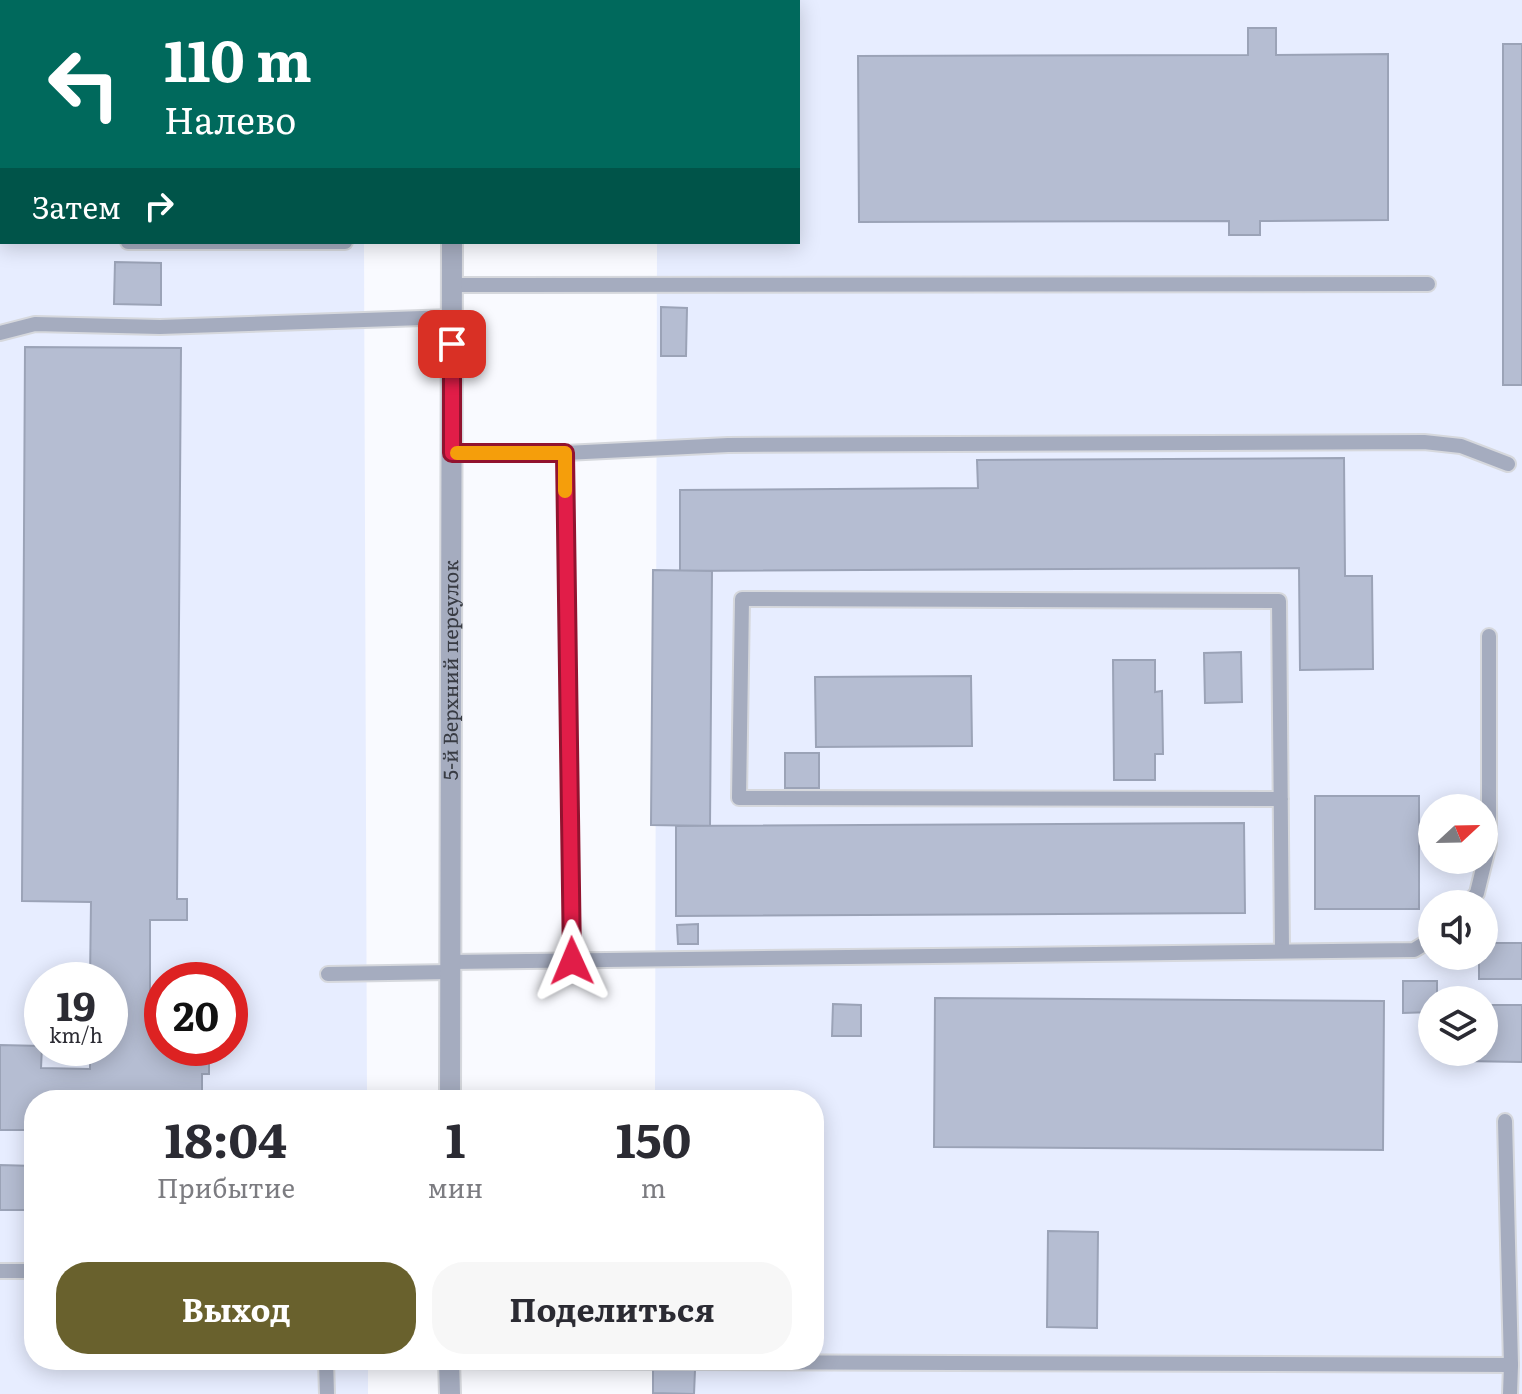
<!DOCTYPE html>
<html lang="ru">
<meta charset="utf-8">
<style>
:root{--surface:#fff;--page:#f7f7f7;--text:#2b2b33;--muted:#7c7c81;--accent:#69612d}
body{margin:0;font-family:Literata,serif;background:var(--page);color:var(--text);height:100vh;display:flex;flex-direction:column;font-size:30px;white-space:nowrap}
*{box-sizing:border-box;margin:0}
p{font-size:26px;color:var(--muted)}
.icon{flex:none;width:44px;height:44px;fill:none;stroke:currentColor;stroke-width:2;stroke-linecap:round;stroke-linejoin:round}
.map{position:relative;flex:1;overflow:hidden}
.drawer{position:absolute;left:24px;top:1090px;width:800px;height:280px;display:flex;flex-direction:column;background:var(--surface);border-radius:32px;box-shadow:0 4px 20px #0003}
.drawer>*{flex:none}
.top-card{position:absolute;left:0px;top:0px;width:800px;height:244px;box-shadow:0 4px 20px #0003;background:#00695c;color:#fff;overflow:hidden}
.needle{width:52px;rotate:68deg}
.controls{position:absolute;left:1418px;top:794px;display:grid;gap:16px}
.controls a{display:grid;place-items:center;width:80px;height:80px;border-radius:50%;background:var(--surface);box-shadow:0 4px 20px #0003;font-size:40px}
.speed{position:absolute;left:24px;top:962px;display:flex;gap:16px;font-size:40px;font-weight:700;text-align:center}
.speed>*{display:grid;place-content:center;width:104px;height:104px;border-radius:50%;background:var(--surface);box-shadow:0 4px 20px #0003;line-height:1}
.speed small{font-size:20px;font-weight:400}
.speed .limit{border:12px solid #d22;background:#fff;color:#111}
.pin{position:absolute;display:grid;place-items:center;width:68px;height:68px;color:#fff;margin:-34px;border-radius:16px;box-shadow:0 4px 12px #0006}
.me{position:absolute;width:88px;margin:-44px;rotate:359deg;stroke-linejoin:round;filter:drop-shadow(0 0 6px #0008)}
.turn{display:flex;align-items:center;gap:28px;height:168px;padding:0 32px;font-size:36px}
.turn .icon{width:104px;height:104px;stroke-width:2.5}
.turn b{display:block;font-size:56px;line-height:68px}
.then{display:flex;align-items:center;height:76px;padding:0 32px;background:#0003;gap:16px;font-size:30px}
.eta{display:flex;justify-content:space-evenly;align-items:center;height:136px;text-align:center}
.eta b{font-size:48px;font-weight:700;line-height:56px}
.action{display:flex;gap:16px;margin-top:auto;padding:16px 32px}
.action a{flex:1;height:92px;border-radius:32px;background:var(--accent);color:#fff;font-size:32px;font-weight:700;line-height:92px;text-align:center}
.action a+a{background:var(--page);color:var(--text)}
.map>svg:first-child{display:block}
.built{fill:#e7edff;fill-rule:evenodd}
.building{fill:#b5bdd2;stroke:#9ba3b7;stroke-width:2}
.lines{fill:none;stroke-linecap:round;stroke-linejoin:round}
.lane-casing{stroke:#d6d8dd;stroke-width:18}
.street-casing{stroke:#d6d8dd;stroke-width:24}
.lane{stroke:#a5acbf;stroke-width:14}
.street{stroke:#a5acbf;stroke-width:20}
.route-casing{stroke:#92132f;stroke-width:20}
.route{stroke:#e11d48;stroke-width:14}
.slow{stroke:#f59e0b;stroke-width:14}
.labels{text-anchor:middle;stroke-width:6;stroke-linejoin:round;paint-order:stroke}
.street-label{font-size:20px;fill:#383b43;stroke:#f9faff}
</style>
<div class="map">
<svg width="1522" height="1394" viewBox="0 0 1522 1394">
<rect width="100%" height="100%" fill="#f9faff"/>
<g class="built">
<path d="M0 0H363L2 2V242H364L367 1100H34V1360H368V1394H0ZM42 980H110V1048H42ZM162 980H230V1048H162Z"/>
<path d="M658 0H1522V1394H654V1360H814V1100H655L657 242H798V2ZM1432 808H1484V860H1432ZM1432 904H1484V956H1432ZM1432 1000H1484V1052H1432Z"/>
</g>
<g class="building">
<polygon points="1248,28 1276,28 1276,55 1388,54 1388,220 1260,221 1260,235 1229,235 1229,221 859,222 858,56 1248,55"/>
<rect x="1503" y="44" width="19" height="341"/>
<polygon points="115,262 161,263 161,305 114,304"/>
<polygon points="661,307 687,308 686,356 661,356"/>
<polygon points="25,347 181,348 177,899 187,899 187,920 150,920 150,1010 162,1010 162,1048 209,1048 209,1074 202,1074 202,1100 34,1100 34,1130 0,1130 0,1045 42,1046 41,1068 90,1069 90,1048 110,1048 110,980 90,980 91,902 22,901"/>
<polygon points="1344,458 1345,576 1372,576 1373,669 1300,670 1299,568 680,571 680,490 978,488 977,460"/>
<polygon points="653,570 712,571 710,826 651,825"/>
<polygon points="1241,652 1242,702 1205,703 1204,653"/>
<polygon points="1113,660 1155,660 1155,692 1162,691 1163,754 1155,754 1155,780 1114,780"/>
<polygon points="971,676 972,746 816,747 815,677"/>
<rect x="785" y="753" width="34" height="35"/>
<rect x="1315" y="796" width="104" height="113"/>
<polygon points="1244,823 1245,913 676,916 676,826"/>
<polygon points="698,924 698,944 678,944 677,925"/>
<polygon points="1484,943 1522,943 1522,979 1479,979 1479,956 1484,956"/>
<polygon points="1403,981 1437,981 1437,1000 1432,1000 1432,1012 1403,1013"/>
<polygon points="935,998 1384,1001 1383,1150 934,1147"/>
<polygon points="833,1004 861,1005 861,1036 832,1036"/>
<polygon points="1484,1005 1522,1005 1522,1062 1463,1061 1463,1052 1484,1052"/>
<polygon points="0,1165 34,1166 34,1210 0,1210"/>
<polygon points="1048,1231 1098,1232 1097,1328 1047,1327"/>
<polygon points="653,1369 695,1370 694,1394 653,1393"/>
</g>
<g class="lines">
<defs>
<g id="lane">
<polyline points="0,235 2,235"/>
<polyline points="128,242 345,242"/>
<polyline points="452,285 1428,284"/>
<polyline points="0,333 35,324 160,327 452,317"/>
<polyline points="452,453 565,453 728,445 1424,442 1461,446 1508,464"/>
<polyline points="565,453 572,961"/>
<polyline points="1281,799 739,798 742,599 1279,601 1282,950"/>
<polyline points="1468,904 1477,893 1489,844 1489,636"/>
<polyline points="450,962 1414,950 1432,939"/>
<polyline points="328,974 450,972"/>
<polyline points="1505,1121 1511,1365 1510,1394"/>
<polyline points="0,1271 34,1271"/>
<polyline points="326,1360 327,1394"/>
<polyline points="449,1361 1511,1365"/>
</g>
<g id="street">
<polyline points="452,2 452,0"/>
<path id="s1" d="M450 1100 452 242"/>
<polyline points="449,1360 450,1394"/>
</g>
</defs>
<use href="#lane" class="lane-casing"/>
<use href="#street" class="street-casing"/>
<use href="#lane" class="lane"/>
<use href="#street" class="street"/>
</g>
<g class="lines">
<defs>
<polyline id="route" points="452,344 452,453 565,453 572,961"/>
</defs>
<use href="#route" class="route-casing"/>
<use href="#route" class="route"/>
<polyline class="slow" points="457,453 565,453 565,491"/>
</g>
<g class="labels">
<g class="street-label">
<text dy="7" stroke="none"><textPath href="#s1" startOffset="430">5-й Верхний переулок</textPath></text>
</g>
</g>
</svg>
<div class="controls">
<a><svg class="needle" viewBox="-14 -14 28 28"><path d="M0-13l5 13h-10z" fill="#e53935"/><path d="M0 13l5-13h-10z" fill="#7c7c81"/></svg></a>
<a><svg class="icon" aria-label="sound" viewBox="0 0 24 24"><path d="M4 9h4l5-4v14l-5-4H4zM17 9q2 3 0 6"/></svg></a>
<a><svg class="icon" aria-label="layers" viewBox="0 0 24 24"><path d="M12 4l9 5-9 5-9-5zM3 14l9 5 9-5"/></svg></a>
</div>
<div class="speed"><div>19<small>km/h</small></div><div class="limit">20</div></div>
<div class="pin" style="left:452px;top:344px;background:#d93025"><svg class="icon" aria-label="arrive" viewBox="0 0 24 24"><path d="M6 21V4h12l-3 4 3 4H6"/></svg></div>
<svg class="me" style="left:572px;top:961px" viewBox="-20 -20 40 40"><path d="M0-17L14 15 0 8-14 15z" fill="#e11d48" stroke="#fff" stroke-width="4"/></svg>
<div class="top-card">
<div class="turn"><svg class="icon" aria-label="left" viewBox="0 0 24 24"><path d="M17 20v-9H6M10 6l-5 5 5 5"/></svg><div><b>110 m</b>Налево</div></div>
<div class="then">Затем<svg class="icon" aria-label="right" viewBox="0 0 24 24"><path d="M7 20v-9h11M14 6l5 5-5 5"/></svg></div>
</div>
<section class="drawer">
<div class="eta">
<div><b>18:04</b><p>Прибытие</p></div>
<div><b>1</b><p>мин</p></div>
<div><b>150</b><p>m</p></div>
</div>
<div class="action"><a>Выход</a><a>Поделиться</a></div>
</section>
</div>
